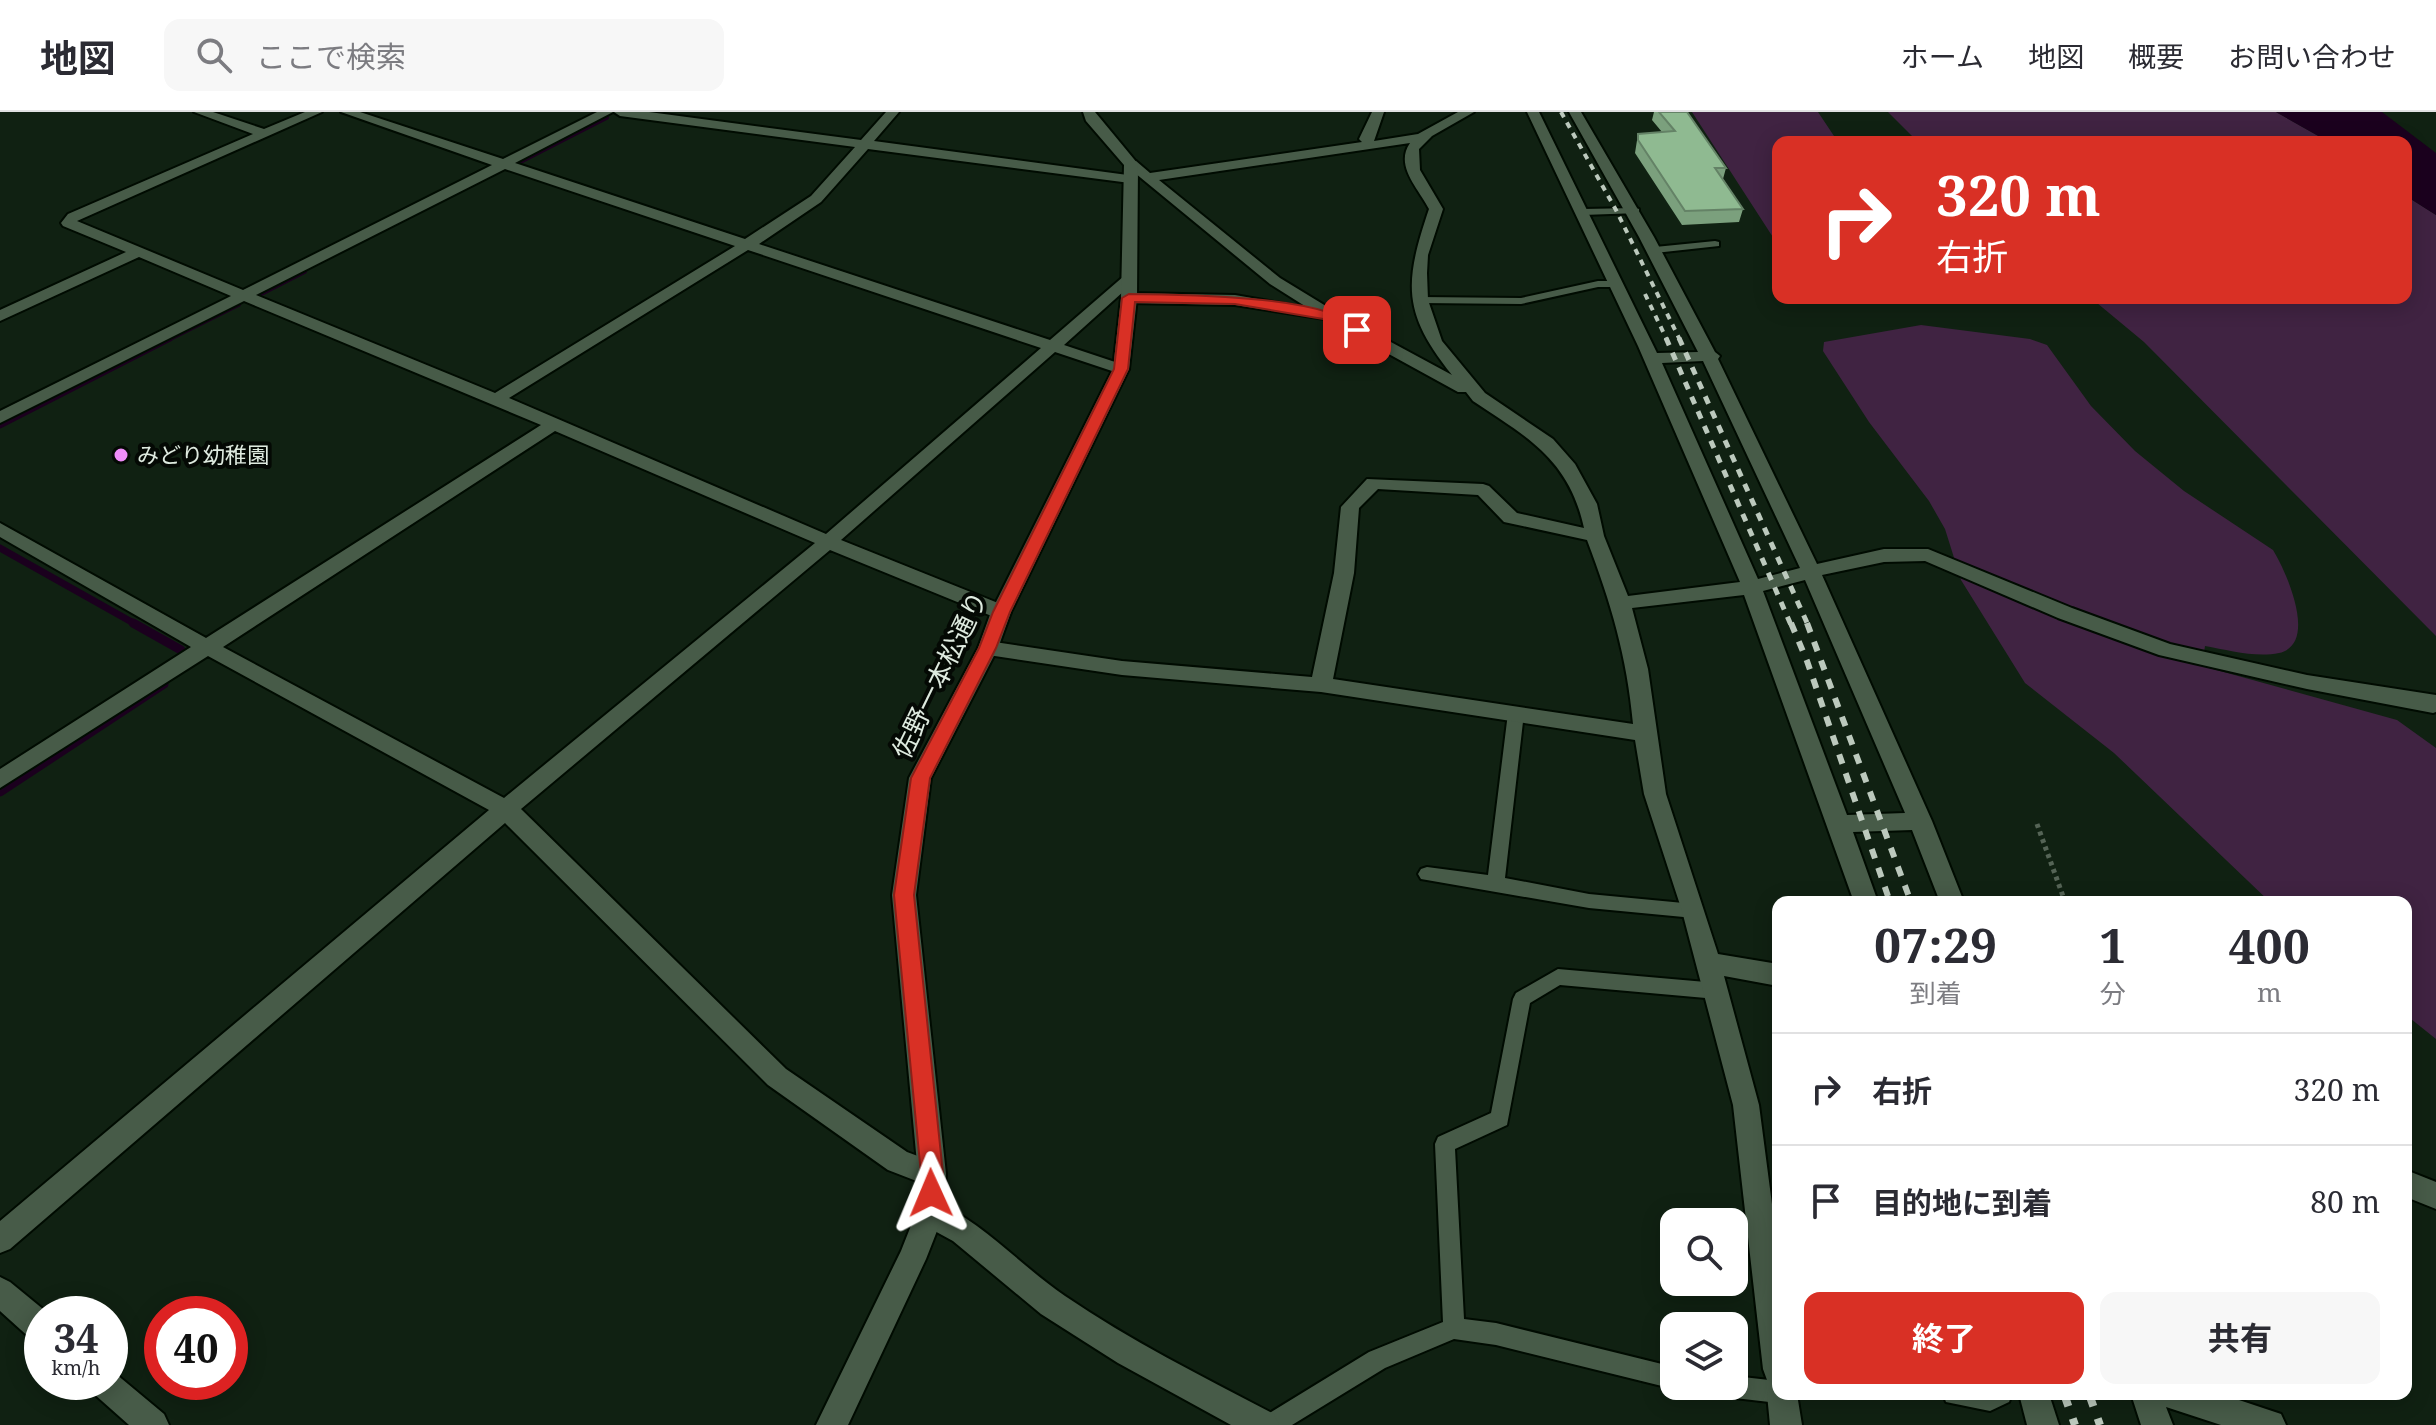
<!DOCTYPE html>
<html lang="ja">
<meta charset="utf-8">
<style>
:root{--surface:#fff;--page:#f7f7f7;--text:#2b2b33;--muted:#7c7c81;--line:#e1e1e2;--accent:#d93025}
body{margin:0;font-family:"Noto Serif","Noto Sans JP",serif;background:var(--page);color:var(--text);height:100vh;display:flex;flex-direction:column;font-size:30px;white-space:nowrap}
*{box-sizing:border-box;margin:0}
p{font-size:26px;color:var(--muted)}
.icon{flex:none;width:44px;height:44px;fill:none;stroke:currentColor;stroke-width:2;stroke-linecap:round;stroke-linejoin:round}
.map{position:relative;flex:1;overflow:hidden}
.details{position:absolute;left:1772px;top:784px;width:640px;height:504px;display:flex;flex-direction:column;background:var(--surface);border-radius:16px;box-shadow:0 4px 20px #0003}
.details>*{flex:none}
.guide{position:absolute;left:1772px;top:24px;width:640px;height:168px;border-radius:16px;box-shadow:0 4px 20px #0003;background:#d93025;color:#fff;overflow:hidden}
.tools{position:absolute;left:1660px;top:1096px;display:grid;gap:16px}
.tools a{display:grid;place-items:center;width:88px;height:88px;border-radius:16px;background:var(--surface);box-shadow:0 4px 20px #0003;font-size:40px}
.speed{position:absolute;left:24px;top:1184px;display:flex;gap:16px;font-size:40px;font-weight:700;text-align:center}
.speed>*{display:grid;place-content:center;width:104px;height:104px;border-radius:50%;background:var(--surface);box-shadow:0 4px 20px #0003;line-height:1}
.speed small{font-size:20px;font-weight:400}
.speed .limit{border:12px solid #d22;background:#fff;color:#111}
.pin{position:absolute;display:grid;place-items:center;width:68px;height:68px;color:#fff;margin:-34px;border-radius:16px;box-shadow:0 4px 12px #0006}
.me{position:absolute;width:88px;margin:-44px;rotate:359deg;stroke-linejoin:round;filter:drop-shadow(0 0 6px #0008)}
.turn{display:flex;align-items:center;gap:28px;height:168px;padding:0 32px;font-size:36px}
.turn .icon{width:104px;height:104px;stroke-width:2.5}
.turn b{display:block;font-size:56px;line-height:68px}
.eta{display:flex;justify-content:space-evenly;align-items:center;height:136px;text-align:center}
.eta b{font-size:48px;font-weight:700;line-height:56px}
.cta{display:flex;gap:16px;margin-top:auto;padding:16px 32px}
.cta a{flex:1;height:92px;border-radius:16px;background:var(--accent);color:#fff;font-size:32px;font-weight:700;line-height:92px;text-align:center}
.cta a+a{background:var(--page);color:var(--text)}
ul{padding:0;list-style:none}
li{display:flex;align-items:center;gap:24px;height:112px;padding:0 32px;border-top:2px solid var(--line)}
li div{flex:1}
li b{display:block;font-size:30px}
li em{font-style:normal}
header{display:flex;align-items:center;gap:48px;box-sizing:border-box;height:112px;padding:0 40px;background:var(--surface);border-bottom:2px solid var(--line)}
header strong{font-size:38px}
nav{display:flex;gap:44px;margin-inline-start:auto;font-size:28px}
.search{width:560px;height:72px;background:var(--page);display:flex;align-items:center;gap:20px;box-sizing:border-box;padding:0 28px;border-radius:16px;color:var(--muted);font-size:30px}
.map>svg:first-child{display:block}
.green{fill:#402342}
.water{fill:#1b001e}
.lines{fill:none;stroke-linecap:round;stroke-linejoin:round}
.stream-far2{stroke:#1b001e;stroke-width:6}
.stream-far1{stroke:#1b001e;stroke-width:7}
.stream{stroke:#1b001e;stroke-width:9}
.service-casing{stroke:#000b01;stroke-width:4}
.minor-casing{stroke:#000b01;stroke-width:4}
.tertiary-casing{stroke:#000b01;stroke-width:4}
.path{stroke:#556456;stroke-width:5;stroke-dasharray:4 4;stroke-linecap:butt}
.service{fill:#475b48;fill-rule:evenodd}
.minor{fill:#475b48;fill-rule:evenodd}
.tertiary{fill:#475b48;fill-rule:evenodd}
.rail-far3{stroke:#bcc9bd;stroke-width:4;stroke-dasharray:6 6;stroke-linecap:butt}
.rail-far2{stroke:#bcc9bd;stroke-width:5;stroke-dasharray:8 8;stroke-linecap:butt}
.rail-far1{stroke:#bcc9bd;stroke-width:6;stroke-dasharray:10 10;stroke-linecap:butt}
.rail{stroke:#bcc9bd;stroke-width:8;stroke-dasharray:13 13;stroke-linecap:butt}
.wall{fill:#7ba07d}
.building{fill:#8fba91;stroke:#648266;stroke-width:2}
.route{fill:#d93025;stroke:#8d1f18;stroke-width:2}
.poi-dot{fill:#ee8cf8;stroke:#040904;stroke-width:3}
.labels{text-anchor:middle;stroke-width:8;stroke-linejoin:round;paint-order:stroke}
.far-poi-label{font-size:22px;fill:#deeadf;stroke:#040904;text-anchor:start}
.street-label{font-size:26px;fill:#deeadf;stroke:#040904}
</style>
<header>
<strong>地図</strong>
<div class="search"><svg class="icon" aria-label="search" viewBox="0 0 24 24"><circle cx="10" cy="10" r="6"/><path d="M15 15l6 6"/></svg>ここで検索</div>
<nav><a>ホーム</a><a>地図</a><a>概要</a><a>お問い合わせ</a></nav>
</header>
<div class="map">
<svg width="2436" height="1313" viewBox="0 0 2436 1313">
<rect width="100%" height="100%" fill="#102112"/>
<g class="green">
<polygon points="1692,0 1818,0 1838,30 1778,30 1778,133"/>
<polygon points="1888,0 2276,0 2329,30 1918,30"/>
<polygon points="2406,84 2436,103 2436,524 2144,230 2091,186 2406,186"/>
<path d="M1921 213 2030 227 2047 233 2091 294 2135 339 2184 379 2273 438C2286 459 2319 532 2279 541 2256 546 2228 538 2205 534L2202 554 2397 608 2436 636V927L2406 903V790H2270L2114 641 2025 571 1961 468 1945 417 1929 389 1869 310 1823 239 1824 230Z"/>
</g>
<polygon class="water" points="2276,0 2382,0 2436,41 2436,103 2406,84 2406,30 2329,30"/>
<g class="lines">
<g class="stream-far2">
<polyline points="520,49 606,5"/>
<polyline points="261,181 304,159"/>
<polyline points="166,228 238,192"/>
</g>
<g class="stream-far1">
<polyline points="0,313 170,226"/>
<polyline points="0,436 137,513"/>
</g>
<g class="stream">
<polyline points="133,511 181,538"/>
<polyline points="0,680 164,572"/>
</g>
<defs>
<g id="service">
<polygon points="1635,96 1639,97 1639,101 1583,103 1578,100 1583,97"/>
<polygon points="1715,129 1719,130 1719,134 1655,141 1650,138 1655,135"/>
<polygon points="1598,169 1615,169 1621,172 1615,175 1598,175 1521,192 1420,191 1414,188 1420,185 1521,186"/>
<polygon points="1516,595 1524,601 1505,766 1589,782 1694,792 1700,794 1703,799 1700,804 1694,806 1589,796 1421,767 1418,762 1421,757 1427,755 1488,763 1508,601"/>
<polygon points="1558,857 1717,871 1723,873 1726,879 1723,885 1717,887 1560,873 1530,891 1507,1013 1455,1037 1464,1207 1496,1211 1674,1255 1674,1274 1682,1274 1674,1277 1496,1233 1454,1227 1385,1256 1292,1313 1260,1313 1263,1305 1369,1240 1443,1210 1435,1032 1438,1025 1491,1001 1513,887 1516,881"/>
<polygon points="1734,1264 1778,1269 1778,1282 1788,1282 1786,1288 1778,1291 1726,1285 1718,1282 1715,1274 1734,1274"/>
<polygon points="1943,1282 2012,1282 2009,1290 1990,1299 1946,1290"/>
</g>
<g id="minor">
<path d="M194 0H213L264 17 305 0H322L77 109 243 178 492 53 341 0H360L503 47 597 0H613L515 51 745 127 811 84 855 35 620 4 614 0H649L861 28 886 0H899L874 29 1135 64V70L1130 71 868 37 821 90 759 132 1050 228 1124 164H1134V170L1064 233 1127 254 1129 257 1121 262 1055 240 841 428 1008 495 1011 500 1008 505H994L830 438 521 697 786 957 907 1040 942 1053 946 1062 942 1071 932 1075 888 1058 768 973 505 711 10 1137 0 1141V1109L489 698 208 544 0 676V657L191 535 0 425V411L206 526 541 313 244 189 0 311V299L231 184 139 145 0 209V198L126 140 63 114 61 111 68 102 253 22ZM505 57 735 134 495 281 256 183ZM748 138 1041 236 826 422 509 286ZM555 319 815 431 504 686 223 535Z"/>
<path d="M1372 0H1384L1374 29 1418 22 1458 0H1474L1432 24 1419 37 1420 58 1443 97 1428 143 1427 161 1428 188 1442 229 1485 281 1553 327 1575 352 1597 392 1604 424 1628 484 1740 470 1638 234 1527 0H1539L1657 241 1698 240 1639 125 1569 0H1581L1654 125 1715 240 1720 244 1718 247 1817 452 1884 437H1928L2072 496 2170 532 2307 563 2436 583V600L2433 601 2307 577 2159 543 2058 506 1925 449 1884 450 1822 463 1932 709 1964 790H1940L1912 718 1853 720 1878 790H1854L1744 483 1632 496 1648 557 1666 682 1718 842 1778 852V874L1724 864 1759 993 1778 1138V1282H1797L1802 1313H1770L1767 1282 1773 1270 1767 1268 1763 1257 1733 993 1682 799 1644 682 1635 628 1321 580 1122 563 988 543 981 541 978 536 981 531 988 529 1122 549 1312 565 1334 461 1341 395 1367 367 1483 372 1489 374 1517 401 1584 416C1569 347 1527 325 1473 289L1466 280H1458L1325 207 1235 193 1129 191 1121 186 1129 181 1235 183 1308 196 1270 172 1124 52 1136 49 1150 61 1362 30 1359 27ZM1410 31C1394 54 1419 77 1429 97 1404 171 1402 201 1452 263L1339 202 1280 166 1159 68ZM1703 249 1800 456 1758 467 1662 251ZM1378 377 1478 383 1504 410 1587 428C1611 491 1627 545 1633 612L1333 567 1354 461 1359 396ZM1805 468 1905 701 1847 703 1763 479Z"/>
<polygon points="2406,1058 2436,1070 2436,1097 2406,1085"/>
<path d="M930 1087C983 1109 1018 1152 1065 1184 1131 1229 1203 1265 1274 1302L1279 1313H1231L1118 1251 1041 1202 953 1129 920 1111 916 1101 920 1091Z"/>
<polygon points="2019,1282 2049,1282 2059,1313 2027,1313"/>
<polygon points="2131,1282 2221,1282 2281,1302 2286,1313 2221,1313 2166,1295 2173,1313 2141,1313"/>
</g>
<g id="tertiary">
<polygon points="1083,0 1095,0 1138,52 1137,186 1129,257 1011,500 998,536 931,666 916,783 946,1062 944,1101 926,1147 848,1313 816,1313 901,1139 916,1101 918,1062 892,783 909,666 978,536 991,500 1113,257 1121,186 1124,53 1086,9"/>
<polygon points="0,1165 10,1170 49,1202 42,1202 42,1231 31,1227 0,1199"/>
<polygon points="110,1257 164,1302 169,1313 129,1313 93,1281 89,1270 110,1270"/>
</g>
</defs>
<use href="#service" class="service-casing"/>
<use href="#minor" class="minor-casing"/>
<use href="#tertiary" class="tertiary-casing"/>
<polyline class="path" points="2037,712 2064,787 2068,790"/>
<use href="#service" class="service"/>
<use href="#minor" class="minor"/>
<use href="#tertiary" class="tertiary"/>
<g class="rail-far3">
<polyline points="1561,0 1616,98 1680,228"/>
<polyline points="1645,182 1667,228"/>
</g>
<g class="rail-far2">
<polyline points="1666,226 1791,513"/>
<polyline points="1679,226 1808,513"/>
</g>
<g class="rail-far1">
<polyline points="1791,511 1807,549 1890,790"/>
<polyline points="1807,511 1911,790"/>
</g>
<g class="rail">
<polyline points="2064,1282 2075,1313"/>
<polyline points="2089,1282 2100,1313"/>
</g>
</g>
<polygon class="wall" points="1654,0 1687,0 1726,56 1723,67 1743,97 1739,110 1682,113 1635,41 1638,22 1662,20 1652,8"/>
<polygon class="building" points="1659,0 1687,0 1726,56 1715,56 1743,97 1685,99 1638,28 1638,22 1675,19"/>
<path class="route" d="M1129 182C1182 183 1325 182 1363 218L1357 222 1329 208 1235 192 1135 190 1128 257 1010 500 996 536 930 666 914 783 943 1062 939 1089 931 1092 923 1089 919 1081 921 1062 894 783 911 666 979 536 993 500 1114 257 1122 186Z"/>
<circle class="poi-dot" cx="121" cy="343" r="8"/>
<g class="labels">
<g class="far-poi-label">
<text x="137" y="351">みどり幼稚園</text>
</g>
<g class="street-label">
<text transform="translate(940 563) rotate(-64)" y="9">佐野一本松通り</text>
</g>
</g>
</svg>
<div class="tools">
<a><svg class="icon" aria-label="search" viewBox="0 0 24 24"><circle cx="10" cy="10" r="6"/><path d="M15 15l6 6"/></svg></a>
<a><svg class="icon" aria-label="layers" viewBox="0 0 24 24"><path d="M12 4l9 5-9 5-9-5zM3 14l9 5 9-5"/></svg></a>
</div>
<div class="speed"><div>34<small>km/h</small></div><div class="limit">40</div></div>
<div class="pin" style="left:1357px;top:218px;background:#d93025"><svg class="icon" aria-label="arrive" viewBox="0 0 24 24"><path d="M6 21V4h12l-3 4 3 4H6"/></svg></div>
<svg class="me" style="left:931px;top:1081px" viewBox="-20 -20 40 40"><path d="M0-17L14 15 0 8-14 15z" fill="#d93025" stroke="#fff" stroke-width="4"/></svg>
<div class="guide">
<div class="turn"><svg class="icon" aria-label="right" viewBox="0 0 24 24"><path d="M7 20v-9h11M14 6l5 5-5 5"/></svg><div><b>320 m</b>右折</div></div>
</div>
<section class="details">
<div class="eta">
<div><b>07:29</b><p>到着</p></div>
<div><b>1</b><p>分</p></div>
<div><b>400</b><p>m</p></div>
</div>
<ul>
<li><svg class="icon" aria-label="right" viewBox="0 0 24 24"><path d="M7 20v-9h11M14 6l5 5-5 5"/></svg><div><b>右折</b></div><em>320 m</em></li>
<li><svg class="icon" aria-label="arrive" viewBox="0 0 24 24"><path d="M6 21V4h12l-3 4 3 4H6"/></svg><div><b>目的地に到着</b></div><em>80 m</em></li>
</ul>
<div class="cta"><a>終了</a><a>共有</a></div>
</section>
</div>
